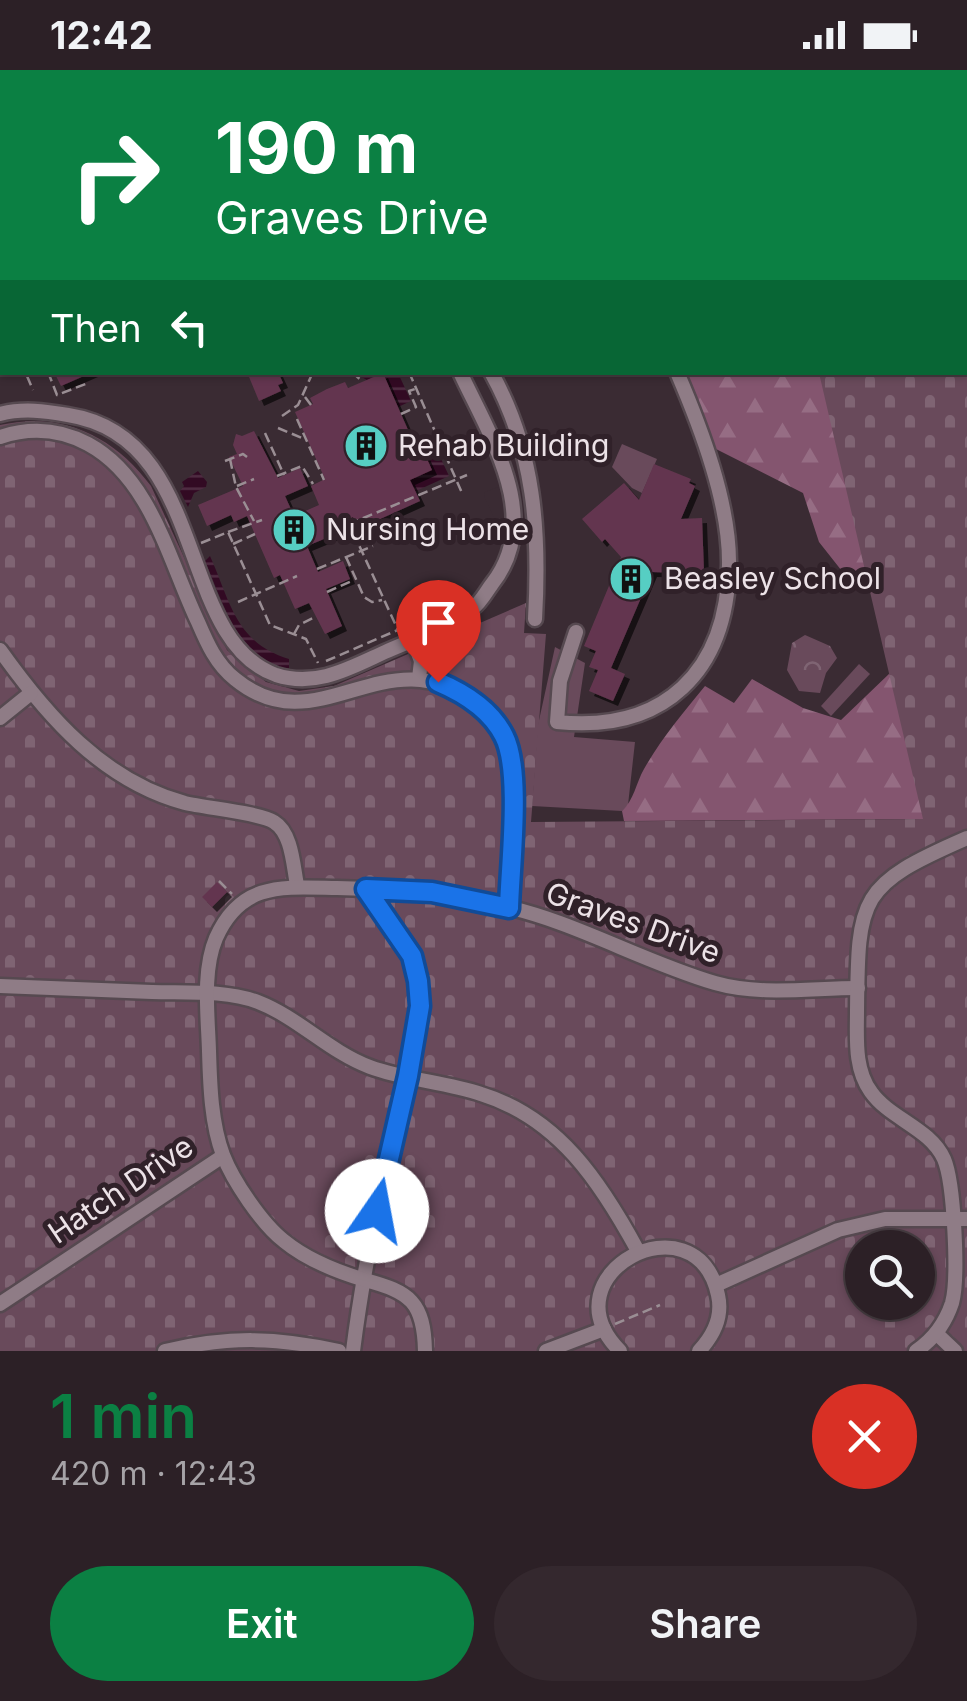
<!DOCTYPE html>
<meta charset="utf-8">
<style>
:root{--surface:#2c2026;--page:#34282e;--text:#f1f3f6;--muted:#a6a3a7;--line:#483e43;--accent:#0b8043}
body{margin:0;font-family:Inter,sans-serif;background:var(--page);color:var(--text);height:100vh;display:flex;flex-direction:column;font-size:38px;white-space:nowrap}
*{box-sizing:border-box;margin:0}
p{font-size:32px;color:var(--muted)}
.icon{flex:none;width:55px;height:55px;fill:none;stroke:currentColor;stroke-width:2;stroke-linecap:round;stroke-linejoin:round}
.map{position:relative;height:1281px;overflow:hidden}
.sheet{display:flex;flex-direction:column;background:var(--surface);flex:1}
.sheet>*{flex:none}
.banner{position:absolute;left:0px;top:0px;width:968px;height:305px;box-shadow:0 2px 8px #0004,0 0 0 2px var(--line);background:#0b8043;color:#fff;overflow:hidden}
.buttons{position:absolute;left:845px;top:1160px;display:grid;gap:20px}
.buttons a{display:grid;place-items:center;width:90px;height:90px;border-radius:50%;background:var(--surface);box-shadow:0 2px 8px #0004,0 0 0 2px var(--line);font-size:50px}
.pin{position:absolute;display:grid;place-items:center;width:85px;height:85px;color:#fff;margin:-102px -42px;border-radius:50% 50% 50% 0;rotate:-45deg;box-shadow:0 0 10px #0007}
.pin .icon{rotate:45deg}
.me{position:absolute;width:110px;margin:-55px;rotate:12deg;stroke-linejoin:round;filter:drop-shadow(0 0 8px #0008)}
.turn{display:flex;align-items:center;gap:35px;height:210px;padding:0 50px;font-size:45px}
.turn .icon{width:130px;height:130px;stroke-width:2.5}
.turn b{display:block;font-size:70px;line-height:85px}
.then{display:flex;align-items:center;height:95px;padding:0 50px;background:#0003;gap:20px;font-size:38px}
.round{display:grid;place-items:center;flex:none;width:105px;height:105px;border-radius:52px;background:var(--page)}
.summary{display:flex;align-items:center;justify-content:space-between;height:170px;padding:0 50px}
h1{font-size:60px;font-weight:600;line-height:75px;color:var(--accent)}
.button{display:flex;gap:20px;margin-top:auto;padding:20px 50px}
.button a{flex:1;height:115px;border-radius:60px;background:var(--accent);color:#fff;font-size:40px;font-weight:600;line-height:115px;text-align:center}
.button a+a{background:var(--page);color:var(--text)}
.status{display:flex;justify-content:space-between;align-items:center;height:70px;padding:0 50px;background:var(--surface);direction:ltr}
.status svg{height:28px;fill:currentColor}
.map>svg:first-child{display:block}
.grass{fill:#694a5b}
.forest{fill:url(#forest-firs)}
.cemetery{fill:url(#cemetery-stones);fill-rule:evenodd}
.park{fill:url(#park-crowns)}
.water{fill:url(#water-rules)}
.pier{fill:#3a2b33}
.building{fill:#63364f;filter:url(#shadow)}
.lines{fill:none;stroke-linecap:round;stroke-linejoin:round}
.minor-casing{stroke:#564950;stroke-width:19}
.path{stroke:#9a8e94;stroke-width:2.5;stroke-dasharray:10 5;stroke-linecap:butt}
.minor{stroke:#8f7c86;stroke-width:14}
.path-bridge{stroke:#9a8e94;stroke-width:2.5;stroke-dasharray:10 5;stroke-linecap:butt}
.route-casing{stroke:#114b97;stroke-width:25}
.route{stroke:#1a73e8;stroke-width:18}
.labels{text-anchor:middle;stroke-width:10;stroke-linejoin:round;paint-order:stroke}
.poi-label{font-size:30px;fill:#ece2e7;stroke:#302129;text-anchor:start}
.street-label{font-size:30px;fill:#ece2e7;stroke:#302129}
</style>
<div class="status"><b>12:42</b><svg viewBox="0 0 49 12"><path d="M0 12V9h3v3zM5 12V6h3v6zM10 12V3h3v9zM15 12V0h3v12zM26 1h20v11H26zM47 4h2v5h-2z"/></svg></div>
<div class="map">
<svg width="967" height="1281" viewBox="0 0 967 1281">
<defs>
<pattern id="forest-firs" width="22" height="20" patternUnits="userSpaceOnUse" patternTransform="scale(2.5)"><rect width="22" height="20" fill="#84556f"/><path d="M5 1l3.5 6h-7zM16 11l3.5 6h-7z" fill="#966d84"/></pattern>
<pattern id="cemetery-stones" width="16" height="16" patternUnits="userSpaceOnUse" patternTransform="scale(2.5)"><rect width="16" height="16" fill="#694a5b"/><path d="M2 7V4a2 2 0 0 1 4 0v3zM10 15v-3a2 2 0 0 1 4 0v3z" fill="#7f6473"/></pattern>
<pattern id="park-crowns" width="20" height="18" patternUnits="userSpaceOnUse" patternTransform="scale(2.5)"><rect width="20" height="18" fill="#694a5b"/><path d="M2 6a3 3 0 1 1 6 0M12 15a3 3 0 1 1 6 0" fill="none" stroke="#7f6473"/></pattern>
<pattern id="water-rules" width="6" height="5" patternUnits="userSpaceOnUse" patternTransform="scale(2.5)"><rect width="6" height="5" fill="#320a23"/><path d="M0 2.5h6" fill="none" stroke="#502d43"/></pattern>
<filter id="shadow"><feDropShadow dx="5" dy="5" stdDeviation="0" flood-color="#0009"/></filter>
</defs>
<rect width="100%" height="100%" fill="#3a2b33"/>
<g class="grass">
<polygon points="622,374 657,389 642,423 632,418 612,397"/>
<polygon points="555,577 585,593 574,667 635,672 628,735 622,741 532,736 538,655"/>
<polygon points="859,594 870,604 831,646 821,636"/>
</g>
<g class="forest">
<polygon points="515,0 749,0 750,2 516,2"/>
<polygon points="965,302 967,434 880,516 849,510 819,472 803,423 716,379 696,346 677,303"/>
<path d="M890 603 924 749 624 751 622 741C634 730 636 713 644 699 661 669 683 643 705 616L734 633 752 609 803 638 841 650Z"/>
</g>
<path class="cemetery" d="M749 0H967V1281H0V355C62 341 114 366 151 416L227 580 266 612 299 621 334 616 526 533 524 563 546 564 531 752 923 749 819 303 965 302V2ZM862 1178H918V1232H862Z"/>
<polygon class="park" points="805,565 830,576 837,588 826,603 820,623 799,621 787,600 792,573"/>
<g class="water">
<polygon points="354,303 398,303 411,331 398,337 383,303 367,310"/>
<polygon points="436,378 449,406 416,421 395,416 431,400 424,383"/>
<polygon points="198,401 207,412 206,417 194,423 188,437 180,421 184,416 182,412"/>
<path d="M210 486C231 533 235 572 289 589V598C242 601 220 525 205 491Z"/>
</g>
<polygon class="pier" points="498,417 503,425 504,469 484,426 485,422"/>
<g class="building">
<polygon points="54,302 93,302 61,316"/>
<polygon points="247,302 278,302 283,313 278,315 281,321 259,331"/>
<polygon points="383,303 412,369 417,367 432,400 410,410 420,431 358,459 353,447 333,456 336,464 307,476 318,502 343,491 350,509 326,519 342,556 325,564 309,533 295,539 280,505 274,508 247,446 234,452 231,445 207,456 198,435 243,416 229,387 237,384 233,375 236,364 242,366 254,361 278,408 300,398 308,416 285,426 294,446 319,435 311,416 325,409 295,342 313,334 310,328 327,319 345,312 348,318"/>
<polygon points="654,394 691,409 689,413 695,416 681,449 702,448 704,502 692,503 693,515 681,515 680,503 652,502 611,598 625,604 613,631 589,621 598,600 589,597 596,581 584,576 621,487 605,469 602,472 582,449 624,413 639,430"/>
<polygon points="217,812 227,822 212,837 202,827"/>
</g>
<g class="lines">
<defs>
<g id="minor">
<polyline points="304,0 306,2"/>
<polyline points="344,0 344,2"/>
<polyline points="864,0 865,2"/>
<polyline points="965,202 967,203"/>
<path d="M491 302C535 381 540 462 535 549"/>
<path d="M0 344C23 338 45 341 68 345 210 367 175 569 276 605 316 618 350 598 385 582 414 569 448 558 473 538 481 532 486 522 492 514 544 448 490 367 460 302"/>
<path d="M0 367C30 357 60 359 88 374 151 408 169 491 198 552 207 573 216 594 235 609 319 678 386 561 478 635 496 649 510 671 512 693 517 740 511 791 509 838"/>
<path d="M576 562 560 611 557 652C664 663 727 602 729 495 730 434 701 358 677 302"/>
<polyline points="413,570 421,591 419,608"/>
<path d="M0 580C47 646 103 711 185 733 206 738 261 743 274 752 292 763 293 795 297 815"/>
<polyline points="0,648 31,623"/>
<path d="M0 916C51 918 102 920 152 922 186 923 226 920 258 932 299 948 328 981 370 997 405 1010 445 1012 481 1024 559 1048 601 1113 638 1181"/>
<polyline points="716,1215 838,1160 885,1149 967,1149"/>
<polyline points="0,1234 223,1086"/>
<polyline points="937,1264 955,1281"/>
<path d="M165 1281C229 1266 275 1267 339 1281"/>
<path d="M353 1281C363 1202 379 1124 398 1047 408 1005 425 955 418 911 413 877 385 847 365 819"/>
<path d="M425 1281C424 1232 410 1222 365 1210 338 1202 306 1189 284 1171 262 1154 233 1111 223 1085 211 1053 210 1014 209 981 208 946 202 901 216 868 241 811 284 817 337 818 412 820 488 826 560 853 612 872 661 897 715 913 760 926 811 918 858 918"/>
<polyline points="546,1281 604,1259"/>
<path d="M620 1281C543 1204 696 1124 718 1225 723 1247 714 1265 699 1281"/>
<path d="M916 1281C934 1269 945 1254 952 1233 959 1208 954 1112 944 1089 930 1058 890 1049 871 1022 854 999 857 968 857 941 858 826 859 815 967 768"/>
</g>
</defs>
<use href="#minor" class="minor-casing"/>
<g class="path">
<polyline points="16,0 17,2"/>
<polyline points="83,0 84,2"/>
<polyline points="217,1 220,0"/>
<polyline points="59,2 65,0"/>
<polyline points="225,2 226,0"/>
<polyline points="545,2 545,0"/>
<polyline points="671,2 673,0"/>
<polyline points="699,2 699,0"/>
<polyline points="0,44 2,48"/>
<polyline points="48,302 57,325 88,313"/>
<polyline points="352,302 363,312"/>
<polyline points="409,302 462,423"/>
<polyline points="27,306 33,320"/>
<polyline points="305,327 311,335"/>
<polyline points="401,344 416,337 409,321 415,319"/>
<polyline points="282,346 298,335 313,302"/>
<polyline points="297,349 324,410"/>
<polyline points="278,358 302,368"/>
<polyline points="230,389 236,417 254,451"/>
<polyline points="225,391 243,384 247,387"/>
<polyline points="277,406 302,396 313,414"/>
<polyline points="237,416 254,409"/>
<polyline points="347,449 398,560"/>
<polyline points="349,454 467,405"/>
<polyline points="228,462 262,450"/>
<polyline points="201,473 228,462 270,555 306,569 318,593"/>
<polyline points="233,474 255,464"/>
<polyline points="346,487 364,527 372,532 382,530"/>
<polyline points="317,499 373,476"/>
<polyline points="327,522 354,510"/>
<polyline points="238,532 297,506"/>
<polyline points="294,564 299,555 315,547"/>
<polyline points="326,591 407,556"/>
<polyline points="219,811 232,824"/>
<polyline points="615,1254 660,1235"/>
</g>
<use href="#minor" class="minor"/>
<polyline class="path-bridge" points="265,363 284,405"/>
</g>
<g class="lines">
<defs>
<path id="route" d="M377 1141 408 1006 420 936 418 911 412 886 366 819 432 822 509 838C510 796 522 701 504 666 491 640 464 623 438 612"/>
</defs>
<use href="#route" class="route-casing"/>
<use href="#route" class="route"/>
</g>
<defs>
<symbol id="building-disc" viewBox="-11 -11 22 22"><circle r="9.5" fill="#56cec3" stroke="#302129"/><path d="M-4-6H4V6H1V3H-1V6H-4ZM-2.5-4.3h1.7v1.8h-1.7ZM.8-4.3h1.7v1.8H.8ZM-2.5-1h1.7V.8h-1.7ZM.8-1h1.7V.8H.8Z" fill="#111"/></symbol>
</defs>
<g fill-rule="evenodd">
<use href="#building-disc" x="341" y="351" width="50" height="50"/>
<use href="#building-disc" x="269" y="435" width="50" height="50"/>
<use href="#building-disc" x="606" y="484" width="50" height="50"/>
</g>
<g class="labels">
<g class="poi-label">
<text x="398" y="386">Rehab Building</text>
<text x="326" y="470">Nursing Home</text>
<text x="664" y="519">Beasley School</text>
</g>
<g class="street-label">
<text transform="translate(633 853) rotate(20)" y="10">Graves Drive</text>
<text transform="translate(121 1120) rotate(-34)" y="10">Hatch Drive</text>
</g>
</g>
</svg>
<div class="buttons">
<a><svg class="icon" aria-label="search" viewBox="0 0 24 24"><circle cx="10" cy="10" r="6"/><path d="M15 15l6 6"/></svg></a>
</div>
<div class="pin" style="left:438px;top:612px;background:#d93025"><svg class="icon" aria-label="arrive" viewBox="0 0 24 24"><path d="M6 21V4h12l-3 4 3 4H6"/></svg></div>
<svg class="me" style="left:377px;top:1141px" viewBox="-20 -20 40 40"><circle r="19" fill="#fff"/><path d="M0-13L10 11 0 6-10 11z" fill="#1a73e8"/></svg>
<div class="banner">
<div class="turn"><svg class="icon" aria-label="right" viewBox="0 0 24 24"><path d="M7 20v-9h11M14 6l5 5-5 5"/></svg><div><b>190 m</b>Graves Drive</div></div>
<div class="then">Then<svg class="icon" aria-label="left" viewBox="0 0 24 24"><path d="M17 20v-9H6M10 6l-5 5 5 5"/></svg></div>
</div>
</div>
<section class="sheet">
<div class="summary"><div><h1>1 min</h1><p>420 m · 12:43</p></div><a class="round" style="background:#d93025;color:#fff"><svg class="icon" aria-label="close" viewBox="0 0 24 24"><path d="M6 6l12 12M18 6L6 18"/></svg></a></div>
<div class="button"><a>Exit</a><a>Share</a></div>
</section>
